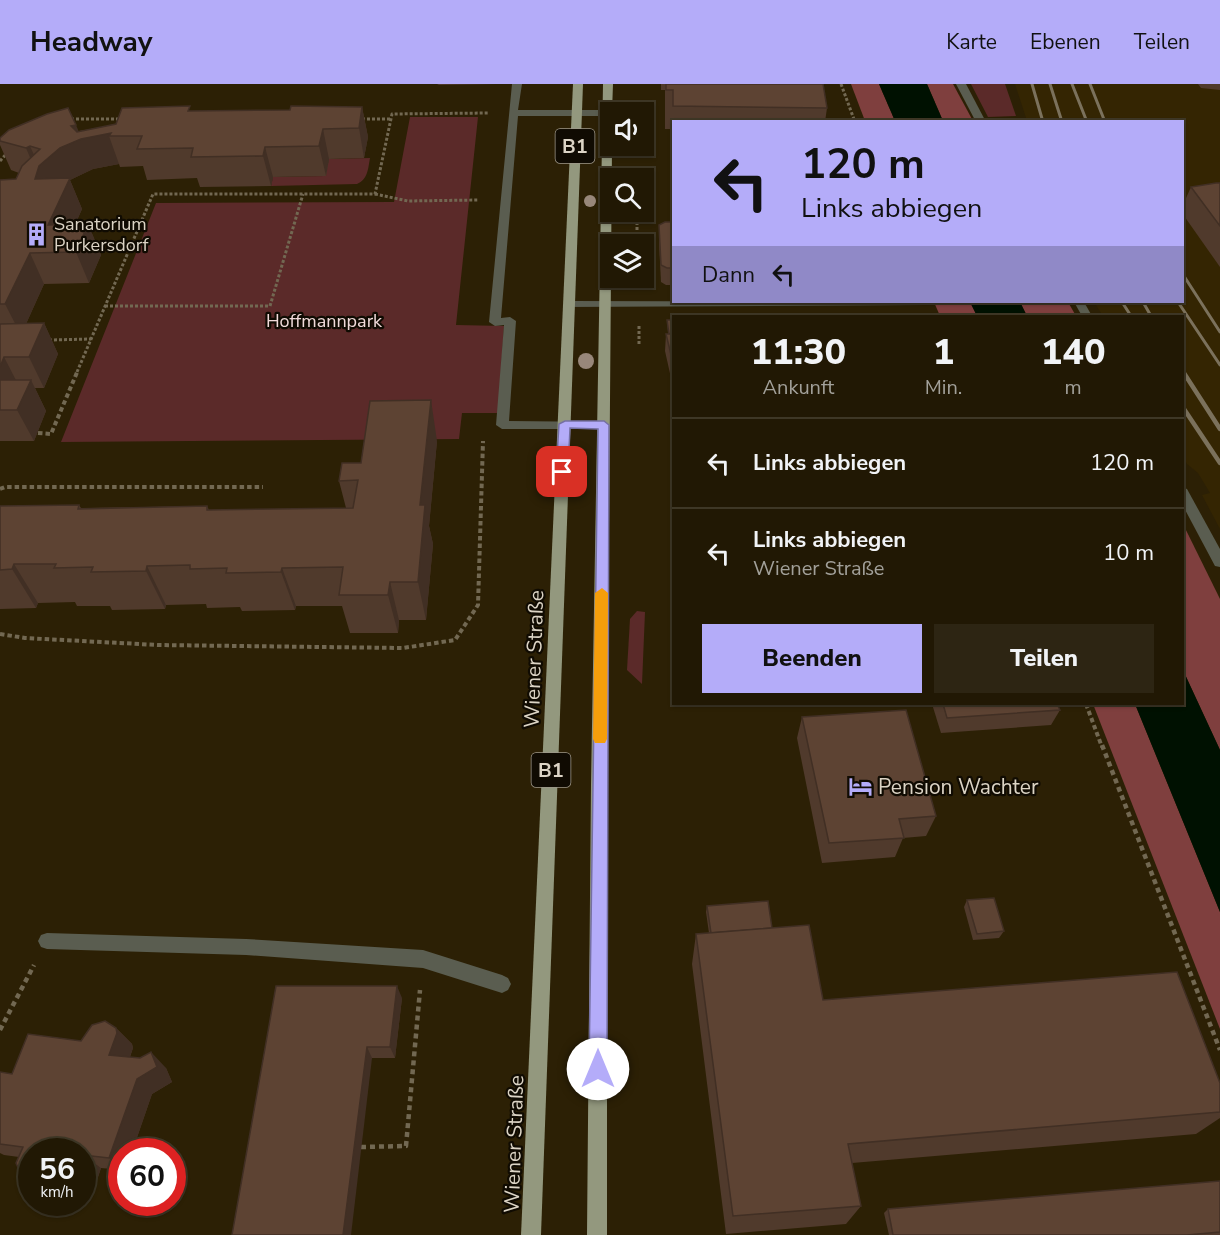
<!DOCTYPE html>
<html lang="de">
<meta charset="utf-8">
<style>
:root{--surface:#211804;--page:#2d2513;--text:#f1f3f6;--muted:#a2a09a;--line:#3e3726;--accent:#b4acf9}
body{margin:0;font-family:"Nunito Sans",sans-serif;background:var(--page);color:var(--text);height:100vh;display:flex;flex-direction:column;font-size:22px;white-space:nowrap}
*{box-sizing:border-box;margin:0}
p{font-size:20px;color:var(--muted)}
.icon{flex:none;width:33px;height:33px;fill:none;stroke:currentColor;stroke-width:2;stroke-linecap:round;stroke-linejoin:round}
.map{position:relative;flex:1;overflow:hidden}
.side{position:absolute;left:672px;top:231px;width:512px;height:390px;display:flex;flex-direction:column;background:var(--surface);border-radius:0px;box-shadow:0 2px 4px #0004,0 0 0 2px var(--line)}
.side>*{flex:none}
.top-card{position:absolute;left:672px;top:36px;width:512px;height:183px;border-radius:0px;box-shadow:0 2px 4px #0004,0 0 0 2px var(--line);background:#b4acf9;color:#111;overflow:hidden}
.tools{position:absolute;left:600px;top:18px;display:grid;gap:12px}
.tools a{display:grid;place-items:center;width:54px;height:54px;border-radius:0px;background:var(--surface);box-shadow:0 2px 4px #0004,0 0 0 2px var(--line);font-size:30px}
.speed{position:absolute;left:18px;top:1054px;display:flex;gap:12px;font-size:30px;font-weight:700;text-align:center}
.speed>*{display:grid;place-content:center;width:78px;height:78px;border-radius:50%;background:var(--surface);box-shadow:0 2px 4px #0004,0 0 0 2px var(--line);line-height:1}
.speed small{font-size:15px;font-weight:400}
.speed .limit{border:9px solid #d22;background:#fff;color:#111}
.pin{position:absolute;display:grid;place-items:center;width:51px;height:51px;color:#fff;margin:-26px;border-radius:12px;box-shadow:0 3px 9px #0006}
.me{position:absolute;width:66px;margin:-33px;rotate:0deg;stroke-linejoin:round;filter:drop-shadow(0 0 4px #0008)}
.turn{display:flex;align-items:center;gap:21px;height:126px;padding:0 30px;font-size:27px}
.turn .icon{width:78px;height:78px;stroke-width:2.5}
.turn b{display:block;font-size:42px;line-height:51px}
.then{display:flex;align-items:center;height:57px;padding:0 30px;background:#0003;gap:12px;font-size:22px}
.eta{display:flex;justify-content:space-evenly;align-items:center;height:102px;text-align:center}
.eta b{font-size:36px;font-weight:800;line-height:42px}
.primary-button{display:flex;gap:12px;margin-top:auto;padding:12px 30px}
.primary-button a{flex:1;height:69px;border-radius:0px;background:var(--accent);color:#111;font-size:24px;font-weight:800;line-height:69px;text-align:center}
.primary-button a+a{background:var(--page);color:var(--text)}
ul{padding:0;list-style:none}
li{display:flex;align-items:center;gap:18px;height:90px;padding:0 30px;border-top:2px solid var(--line)}
li div{flex:1}
li b{display:block;font-size:22px}
li em{font-style:normal}
header{display:flex;align-items:center;gap:36px;box-sizing:border-box;height:84px;padding:0 30px;background:var(--accent);color:#111}
header strong{font-size:28px}
nav{display:flex;gap:33px;margin-inline-start:auto;font-size:21px}
.map>svg:first-child{display:block}
.built{fill:#342502}
.green{fill:#5b2a29}
.forest{fill:#7f3f3e}
.water{fill:#001101}
.lines{fill:none;stroke-linecap:round;stroke-linejoin:round}
.path-far2{stroke:#726852;stroke-width:3;stroke-dasharray:3 2;stroke-linecap:butt}
.path-far1{stroke:#726852;stroke-width:4;stroke-dasharray:4.5 3;stroke-linecap:butt}
.path{stroke:#726852;stroke-width:4.5;stroke-dasharray:5 4;stroke-linecap:butt}
.minor{fill:#5a5d50;fill-rule:evenodd}
.major{fill:#93987e;fill-rule:evenodd}
.rail-far1{stroke:#7b715c;stroke-width:3}
.rail{stroke:#7b715c;stroke-width:4.5}
.tree{fill:#98877a}
.wall{fill:#503a2c}
.shaded-wall{fill:#412f24}
.building{fill:#5d4333;stroke:#412f24;stroke-width:1.5}
.route{fill:#b4acf9;stroke:#7570a2;stroke-width:1.5}
.slow{fill:#f59e0b}
.labels{text-anchor:middle;stroke-width:4.5;stroke-linejoin:round;paint-order:stroke}
.far-poi-label{font-size:18px;fill:#dcd4c5;stroke:#100b02;text-anchor:start}
.far-park-label{font-size:18px;fill:#f1dbda;stroke:#100b02}
.shield{fill:#100b02;stroke:#9f988a;stroke-width:1.5}
.shield-label{font-size:20px;font-weight:bold;fill:#dcd4c5}
.street-label{font-size:21px;fill:#dcd4c5;stroke:#100b02}
.poi-label{font-size:21px;fill:#dcd4c5;stroke:#100b02;text-anchor:start}
</style>
<header>
<strong>Headway</strong>
<nav><a>Karte</a><a>Ebenen</a><a>Teilen</a></nav>
</header>
<div class="map">
<svg width="1220" height="1151" viewBox="0 0 1220 1151">
<rect width="100%" height="100%" fill="#2c2005"/>
<polygon class="built" points="1015,0 1220,0 1220,445 1202,411 1210,409 1198,389 1187,380 1182,371 1182,232 1103,232 1094,218 1182,218 1182,38 1027,37"/>
<g class="green">
<polygon points="971,0 1005,0 1016,32 988,33"/>
<polygon points="410,33 478,33 456,241 504,242 498,329 462,329 459,355 61,358 156,119 394,118"/>
<path d="M370 74C368 85 368 95 357 100L271 102 273 93 325 92 329 75Z"/>
<polygon points="637,527 645,528 642,600 627,586 630,535"/>
</g>
<g class="forest">
<polygon points="851,0 879,0 895,37 865,37"/>
<polygon points="927,0 953,0 973,37 943,37"/>
<polygon points="934,218 970,218 977,232 940,232"/>
<polygon points="1020,218 1068,218 1076,232 1027,232"/>
<polygon points="1182,438 1220,515 1220,666 1182,584"/>
<polygon points="1093,620 1135,620 1220,828 1220,945"/>
</g>
<g class="water">
<polygon points="879,0 927,0 943,37 895,37"/>
<polygon points="970,218 1020,218 1027,232 977,232"/>
<polygon points="1182,584 1220,666 1220,828 1135,620 1182,620"/>
</g>
<g class="lines">
<g class="path-far2">
<polyline points="841,0 855,38"/>
<polyline points="71,35 120,35"/>
<polyline points="362,35 391,35"/>
<polyline points="0,77 8,68"/>
<polyline points="375,110 408,117 478,116"/>
<polyline points="637,128 637,160"/>
<polyline points="105,222 270,222 303,110"/>
<polyline points="639,242 639,262"/>
<polyline points="49,256 91,255"/>
<polyline points="77,288 153,110 375,110 392,30 488,29"/>
</g>
<g class="path-far1">
<polyline points="38,349 51,350 78,286"/>
<polyline points="0,405 5,403 263,403"/>
<polyline points="0,550 25,554 158,561 403,564 455,556 478,521 483,357"/>
<polyline points="1086,620 1102,663"/>
</g>
<g class="path">
<polyline points="1102,661 1220,966"/>
<polyline points="0,946 34,881"/>
<polyline points="361,1063 406,1062 420,906"/>
</g>
<g class="minor">
<polygon points="512,0 522,0 518,26 607,26 611,28 607,32 518,32 501,234 510,233 516,237 509,337 608,338 610,341 604,345 502,345 496,341 504,241 495,242 489,238"/>
<polygon points="956,0 966,0 986,38 976,38"/>
<polygon points="569,217 931,218 925,221 565,223 565,219"/>
<polygon points="1074,218 1084,218 1092,232 1082,232"/>
<polygon points="1182,403 1187,405 1220,465 1220,483 1215,482 1182,420"/>
<polygon points="47,849 246,855 423,866 502,891 508,894 511,900 508,906 502,909 423,884 246,871 47,865 41,863 38,857 41,851"/>
</g>
<g class="major">
<polygon points="573,0 583,0 541,1151 521,1151"/>
<polygon points="603,0 613,0 612,28 610,28 612,62 607,700 607,1151 587,1151 591,700"/>
</g>
<g class="rail-far1">
<polyline points="1032,0 1043,38"/>
<polyline points="1050,0 1062,38"/>
<polyline points="1072,0 1087,38"/>
<polyline points="1090,0 1105,38"/>
<polyline points="1182,189 1220,248"/>
<polyline points="1122,218 1131,232"/>
<polyline points="1143,218 1151,232"/>
<polyline points="1178,218 1220,281"/>
</g>
<g class="rail">
<polyline points="1182,286 1220,345"/>
<polyline points="1182,322 1220,379"/>
</g>
</g>
<g class="tree">
<circle cx="590" cy="117" r="6"/>
<circle cx="586" cy="277" r="8"/>
</g>
<g class="wall">
<polygon points="437,0 497,0 439,1"/>
<polygon points="661,0 823,0 827,24 825,38 674,38 674,61 671,61 671,45 665,45 665,6 661,6"/>
<polygon points="1198,0 1220,0 1220,6 1201,4"/>
<polygon points="362,23 368,53 364,74 329,75 326,92 273,93 271,102 200,103 197,94 147,96 143,82 120,83 119,80 93,85 70,96 82,125 75,141 88,140 101,171 89,199 44,200 26,240 44,239 58,270 44,304 35,304 46,327 34,357 0,357 0,96 16,95 19,89 11,86 0,61 0,54 79,47 192,27 290,26"/>
<polygon points="1220,99 1220,183 1182,129 1182,123 1191,103"/>
<polygon points="674,138 674,201 666,201 661,198 659,158 659,141"/>
<polygon points="667,236 674,236 674,345 672,329 673,303 665,267 666,250 668,250"/>
<polygon points="437,357 429,442 433,460 426,536 399,536 398,549 350,549 342,522 296,522 295,526 242,527 240,523 207,524 206,520 166,521 165,525 112,526 110,522 77,522 75,518 38,519 36,524 0,525 0,422 79,421 81,424 207,422 209,426 346,424 339,397 361,379"/>
<polygon points="932,620 1057,620 1060,626 1051,641 941,649"/>
<polygon points="802,633 936,732 926,752 903,754 895,773 822,779 797,654"/>
<polygon points="967,816 1004,847 999,854 973,856 964,823"/>
<polygon points="707,822 772,844 823,916 1220,999 1220,1034 1196,1050 852,1079 861,1122 846,1140 726,1150 692,880 696,850 709,849 706,828"/>
<polygon points="402,914 395,974 372,974 232,1151"/>
<polygon points="116,944 132,960 133,964 130,973 166,984 172,998 152,1010 132,1068 122,1068 122,1086 101,1084 96,1099 82,1111 82,1068 32,1068 32,1102 24,1097 19,1073 4,1071 0,1069 0,989 12,990 81,957"/>
<polygon points="1220,1097 1220,1151 889,1151 884,1129 888,1125"/>
</g>
<g class="shaded-wall">
<polygon points="362,23 368,53 364,74 359,44"/>
<polygon points="76,41 82,55 111,49 109,52 119,80 93,85 70,96 82,125 62,169 48,141 35,95 37,90 26,64 30,62 39,82 71,42"/>
<polygon points="323,45 329,75 326,92 319,62"/>
<polygon points="265,63 273,93 271,102 263,72"/>
<polygon points="88,140 101,171 89,199 76,168"/>
<polygon points="30,169 44,200 21,251 5,220"/>
<polygon points="44,239 58,270 44,304 29,273"/>
<polygon points="4,273 20,304 0,308 0,283"/>
<polygon points="31,296 46,327 34,357 17,326"/>
<polygon points="431,316 437,357 429,442 433,460 426,536 418,498 420,421"/>
<polygon points="14,480 38,519 36,524 12,485"/>
<polygon points="147,482 166,521 165,525 146,487"/>
<polygon points="282,484 296,522 295,526 281,488"/>
<polygon points="390,498 399,536 398,549 388,511"/>
<polygon points="397,902 402,914 395,974 390,963"/>
<polygon points="116,944 132,960 133,964 125,986 109,971"/>
<polygon points="367,963 372,974 351,1151 343,1151"/>
<polygon points="151,968 166,984 172,998 152,1010 132,1068 122,1068 122,1083 109,1074 137,995"/>
<polygon points="83,1071 101,1084 96,1099 82,1111"/>
</g>
<g class="building">
<polygon points="666,0 823,0 827,24 673,22 673,6 666,6"/>
<polygon points="190,22 188,27 290,26 291,22 362,23 359,44 323,45 319,62 265,63 263,72 191,73 193,64 137,65 142,52 109,52 111,49 81,55 60,64 39,82 35,95 70,94 48,141 88,140 76,168 30,169 5,220 0,220 0,96 16,95 22,82 40,65 30,62 26,64 0,57 0,54 9,46 47,30 68,24 76,41 71,42 77,48 116,40 122,24"/>
<polygon points="1216,99 1220,99 1220,142 1191,103"/>
<polygon points="665,138 674,138 674,184 667,184 661,181 659,141"/>
<polygon points="667,236 674,236 674,250 669,250"/>
<polygon points="44,239 29,273 4,273 0,283 0,240"/>
<polygon points="666,250 674,250 674,283"/>
<polygon points="0,296 31,296 17,326 0,326"/>
<polygon points="431,316 420,421 425,421 418,498 390,498 388,511 339,511 343,483 282,484 281,488 226,489 227,484 190,485 190,481 147,482 146,487 91,488 93,483 54,484 56,480 14,480 12,485 0,486 0,422 79,421 78,425 207,422 207,426 353,424 358,396 339,397 342,379 361,379 370,317"/>
<polygon points="943,620 1057,620 1060,626 947,634"/>
<polygon points="906,626 936,732 899,735 904,754 829,759 802,633"/>
<polygon points="994,814 1004,847 977,850 967,816"/>
<polygon points="768,817 772,844 711,849 707,822"/>
<polygon points="809,841 823,916 1177,888 1220,999 1220,1028 848,1060 861,1122 733,1132 696,850"/>
<polygon points="276,902 397,902 390,963 367,963 343,1151 232,1151"/>
<polygon points="105,937 116,944 117,949 109,971 140,974 151,968 157,983 137,995 109,1074 83,1071 82,1073 82,1068 32,1068 32,1098 24,1097 16,1079 23,1063 0,1060 0,988 12,990 28,950 81,957 92,941"/>
<polygon points="1220,1097 1220,1148 1187,1151 893,1151 888,1125"/>
</g>
<polygon class="route" points="565,337 604,337 609,341 607,985 604,991 598,994 592,991 589,985 598,345 570,344 568,388 562,392 556,388 559,340"/>
<polygon class="slow" points="602,504 608,509 607,655 605,659 595,659 593,655 595,509"/>
<defs>
<symbol id="building-bare" viewBox="-9 -9 18 18"><path d="M-4-6H4V6H1V3H-1V6H-4ZM-2.5-4.3h1.7v1.8h-1.7ZM.8-4.3h1.7v1.8H.8ZM-2.5-1h1.7V.8h-1.7ZM.8-1h1.7V.8H.8Z" fill="#b4acf9" stroke="#100b02" stroke-width="2.5" paint-order="stroke"/></symbol>
<symbol id="hotel-bare" viewBox="-9 -9 18 18"><path d="M-6-4.5h1.5V1H6V5H4.5V3h-9V5H-6ZM-4 0a1.8 1.8 0 1 1 3.6 0ZM.5 0V-2.5h3Q6-2.5 6 0Z" fill="#b4acf9" stroke="#100b02" stroke-width="2.5" paint-order="stroke"/></symbol>
</defs>
<g fill-rule="evenodd">
<use href="#building-bare" x="20" y="134" width="33" height="33"/>
<use href="#hotel-bare" x="844" y="686" width="33" height="33"/>
</g>
<g class="labels">
<g class="far-poi-label">
<text x="54" y="146">Sanatorium<tspan x="54" dy="21">Purkersdorf</tspan></text>
</g>
<g class="far-park-label">
<text x="324" y="243">Hoffmannpark</text>
</g>
<g class="shield">
<rect x="555.5" y="45" width="39" height="34" rx="4.5"/>
<rect x="531.5" y="669" width="39" height="34" rx="4.5"/>
</g>
<g class="shield-label">
<text x="575" y="69">B1</text>
<text x="551" y="693">B1</text>
</g>
<g class="street-label">
<text transform="translate(534 575) rotate(-88)" y="7">Wiener Straße</text>
<text transform="translate(514 1060) rotate(-88)" y="7">Wiener Straße</text>
</g>
<g class="poi-label">
<text x="878" y="710">Pension Wachter</text>
</g>
</g>
</svg>
<div class="tools">
<a><svg class="icon" aria-label="sound" viewBox="0 0 24 24"><path d="M4 9h4l5-4v14l-5-4H4zM17 9q2 3 0 6"/></svg></a>
<a><svg class="icon" aria-label="search" viewBox="0 0 24 24"><circle cx="10" cy="10" r="6"/><path d="M15 15l6 6"/></svg></a>
<a><svg class="icon" aria-label="layers" viewBox="0 0 24 24"><path d="M12 4l9 5-9 5-9-5zM3 14l9 5 9-5"/></svg></a>
</div>
<div class="speed"><div>56<small>km/h</small></div><div class="limit">60</div></div>
<div class="pin" style="left:562px;top:388px;background:#d93025"><svg class="icon" aria-label="arrive" viewBox="0 0 24 24"><path d="M6 21V4h12l-3 4 3 4H6"/></svg></div>
<svg class="me" style="left:598px;top:985px" viewBox="-20 -20 40 40"><circle r="19" fill="#fff"/><path d="M0-13L10 11 0 6-10 11z" fill="#b4acf9"/></svg>
<div class="top-card">
<div class="turn"><svg class="icon" aria-label="left" viewBox="0 0 24 24"><path d="M17 20v-9H6M10 6l-5 5 5 5"/></svg><div><b>120 m</b>Links abbiegen</div></div>
<div class="then">Dann<svg class="icon" aria-label="left" viewBox="0 0 24 24"><path d="M17 20v-9H6M10 6l-5 5 5 5"/></svg></div>
</div>
<section class="side">
<div class="eta">
<div><b>11:30</b><p>Ankunft</p></div>
<div><b>1</b><p>Min.</p></div>
<div><b>140</b><p>m</p></div>
</div>
<ul>
<li><svg class="icon" aria-label="left" viewBox="0 0 24 24"><path d="M17 20v-9H6M10 6l-5 5 5 5"/></svg><div><b>Links abbiegen</b></div><em>120 m</em></li>
<li><svg class="icon" aria-label="left" viewBox="0 0 24 24"><path d="M17 20v-9H6M10 6l-5 5 5 5"/></svg><div><b>Links abbiegen</b><p>Wiener Straße</p></div><em>10 m</em></li>
</ul>
<div class="primary-button"><a>Beenden</a><a>Teilen</a></div>
</section>
</div>
